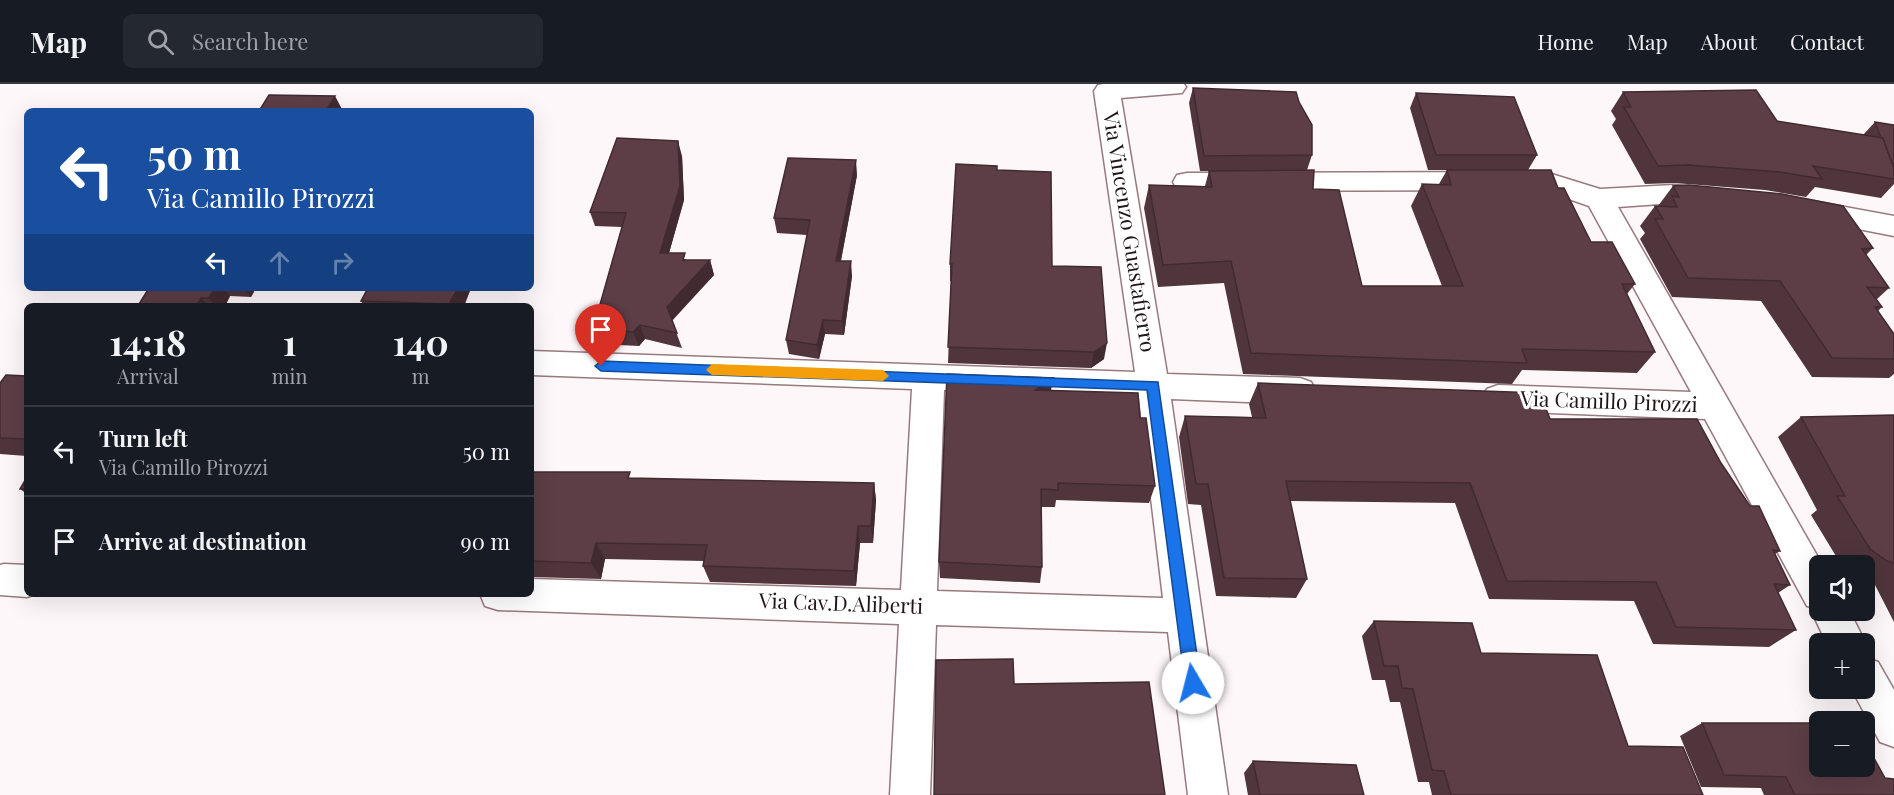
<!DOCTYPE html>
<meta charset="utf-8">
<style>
:root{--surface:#171b24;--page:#242831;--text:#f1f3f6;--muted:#9ea1a6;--line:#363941}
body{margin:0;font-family:"Playfair Display",serif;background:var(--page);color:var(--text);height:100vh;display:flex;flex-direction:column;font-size:22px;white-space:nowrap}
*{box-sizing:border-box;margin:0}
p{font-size:20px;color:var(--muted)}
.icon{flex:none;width:33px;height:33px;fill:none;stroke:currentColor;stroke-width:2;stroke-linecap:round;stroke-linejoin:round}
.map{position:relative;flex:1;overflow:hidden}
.details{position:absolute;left:24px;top:219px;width:510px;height:294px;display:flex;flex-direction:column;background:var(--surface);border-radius:9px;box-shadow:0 6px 24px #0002}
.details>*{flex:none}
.guide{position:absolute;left:24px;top:24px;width:510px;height:183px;border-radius:9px;box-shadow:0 6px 24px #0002;background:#1a4fa0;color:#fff;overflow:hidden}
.controls{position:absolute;left:1809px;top:471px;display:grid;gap:12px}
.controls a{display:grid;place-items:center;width:66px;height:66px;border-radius:9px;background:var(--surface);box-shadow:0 6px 24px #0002;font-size:30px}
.pin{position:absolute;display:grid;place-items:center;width:51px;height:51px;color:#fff;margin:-62px -26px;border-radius:50% 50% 50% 0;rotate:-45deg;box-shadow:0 0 6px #0007}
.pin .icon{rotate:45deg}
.me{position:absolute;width:66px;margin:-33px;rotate:352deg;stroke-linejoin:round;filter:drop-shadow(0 0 4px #0008)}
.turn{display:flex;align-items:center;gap:21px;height:126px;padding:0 24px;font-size:27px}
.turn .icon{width:78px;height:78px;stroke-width:2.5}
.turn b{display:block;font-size:42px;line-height:51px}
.lanes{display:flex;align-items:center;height:57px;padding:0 24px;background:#0003;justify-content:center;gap:30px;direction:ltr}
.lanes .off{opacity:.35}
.eta{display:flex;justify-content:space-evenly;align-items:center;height:102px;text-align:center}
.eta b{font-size:36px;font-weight:700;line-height:42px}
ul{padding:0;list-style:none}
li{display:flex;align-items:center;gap:18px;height:90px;padding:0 24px;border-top:2px solid var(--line)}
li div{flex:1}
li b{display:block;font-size:22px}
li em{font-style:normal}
header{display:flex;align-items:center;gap:36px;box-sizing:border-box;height:84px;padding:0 30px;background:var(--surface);border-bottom:2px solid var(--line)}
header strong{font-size:28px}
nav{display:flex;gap:33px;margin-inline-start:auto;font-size:21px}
.search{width:420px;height:54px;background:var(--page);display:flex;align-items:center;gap:15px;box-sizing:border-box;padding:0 21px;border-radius:9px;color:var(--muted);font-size:22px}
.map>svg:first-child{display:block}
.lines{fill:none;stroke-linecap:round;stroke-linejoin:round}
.street-casing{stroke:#977a80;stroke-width:3}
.street{fill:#fff;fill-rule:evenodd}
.wall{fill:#50353c}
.shaded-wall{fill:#412b31}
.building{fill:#5d3e46;stroke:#412b31;stroke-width:1.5}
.route{fill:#1a73e8;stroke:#114b97;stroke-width:1.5}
.slow{fill:#f59e0b}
.labels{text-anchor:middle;stroke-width:6;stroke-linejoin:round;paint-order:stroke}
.street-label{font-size:21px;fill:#201517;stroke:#fff}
</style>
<header>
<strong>Map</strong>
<div class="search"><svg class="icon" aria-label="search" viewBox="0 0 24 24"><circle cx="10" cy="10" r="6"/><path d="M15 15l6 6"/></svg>Search here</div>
<nav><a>Home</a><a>Map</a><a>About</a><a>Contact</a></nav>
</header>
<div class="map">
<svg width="1894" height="711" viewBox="0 0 1894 711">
<rect width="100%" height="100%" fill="#fef7f9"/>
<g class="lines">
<defs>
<g id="street">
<path d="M1103 0H1184L1186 3 1182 9 1121 14 1167 290 1300 294 1311 298 1316 307 1311 316 1300 320 1171 315 1228 711H1188L1168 548 936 541 930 711H890L899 540 498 526 485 522 480 510H531V495L901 506 912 305 531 291V267L1135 288 1094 7 1098 1ZM944 306 1139 314 1163 514 937 507Z"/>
<polygon points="1545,88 1600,105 1674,101 1722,106 1726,113 1722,120 1712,122 1674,119 1618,123 1823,482 1820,482 1820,526 1849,526 1866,560 1864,563 1864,560 1827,560 1811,526 1812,523 1807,522 1705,335 1498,327 1487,323 1482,314 1487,305 1498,301 1691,308 1589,122 1543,106 1187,107 1177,105 1173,98 1177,91 1187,89"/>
<polygon points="1807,116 1894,132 1894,152 1797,133 1793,126 1797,119"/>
<polygon points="4,480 27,481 27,510 36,510 27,513 0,511 0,481"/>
<polygon points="1864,573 1878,578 1894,606 1894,663 1880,658 1851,604 1864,604"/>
</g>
</defs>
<use href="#street" class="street-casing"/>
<use href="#street" class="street"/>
</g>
<g class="wall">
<polygon points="1193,4 1312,71 1307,86 1313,105 1362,202 1442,202 1411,122 1422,100 1439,100 1447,86 1428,86 1410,24 1416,9 1537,71 1528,86 1558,104 1591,158 1635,200 1627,210 1655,268 1637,289 1522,286 1512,300 1243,290 1224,199 1158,203 1144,124 1149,101 1205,102 1209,87 1200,87 1189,19"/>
<polygon points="1623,8 1777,37 1863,51 1875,38 1894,41 1894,100 1881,114 1815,103 1806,113 1765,106 1674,99 1645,100 1612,41 1616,35 1611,27"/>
<polygon points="682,72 684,116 669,169 687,176 710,176 714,191 672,237 682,264 645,255 639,262 599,260 593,245 622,143 595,142 590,128"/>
<polygon points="997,86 1104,275 1091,284 948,279 951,197 950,197 950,180"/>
<polygon points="857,91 841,177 852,192 844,251 825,250 819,275 789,270 786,256 807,151 777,149 774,134"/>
<polygon points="1673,102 1873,164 1866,171 1889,204 1876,216 1882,223 1878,227 1894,250 1894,290 1889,294 1812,293 1761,217 1672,213 1640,155 1645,149 1640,142 1655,122 1658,122"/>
<polygon points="149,204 256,204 251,213 230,212 225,222 141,222 139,220"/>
<polygon points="368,204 471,204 464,222 364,222 361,217"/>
<polygon points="27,292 27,372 0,370 0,299"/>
<polygon points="1258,299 1550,335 1721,379 1780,467 1775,470 1790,501 1778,509 1796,546 1769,563 1653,560 1634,517 1489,515 1455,419 1290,417 1307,495 1296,514 1216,512 1201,421 1188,420 1179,353 1185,332 1252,333 1249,320"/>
<polygon points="1051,307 1140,334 1155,402 1149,419 1056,416 1055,423 1041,423 1042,483 1040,499 940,494 939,478"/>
<polygon points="1894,331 1894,538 1875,501 1864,496 1864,482 1842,482 1811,431 1817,426 1778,353 1801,333"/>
<polygon points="531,388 632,394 874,399 876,416 873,459 860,459 856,502 710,498 703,482 704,477 605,475 601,495 531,493"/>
<polygon points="20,405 27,405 27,410"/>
<polygon points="1374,537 1481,569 1703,711 1432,711 1429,698 1418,698 1400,618 1390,618 1385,596 1372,596 1362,552"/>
<polygon points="1702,639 1885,694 1894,711 1764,711 1761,704 1701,703 1680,652"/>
<polygon points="1253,677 1364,711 1248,711 1244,689"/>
</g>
<g class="shaded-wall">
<polygon points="335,12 343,27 326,27"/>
<polygon points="678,57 682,72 684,116 665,183 660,169"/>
<polygon points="856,76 857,91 838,191 836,177"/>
<polygon points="710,176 714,191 671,237 667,223"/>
<polygon points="851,177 852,192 844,251 842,237"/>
<polygon points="215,204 223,204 230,212 225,222 215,222 209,214"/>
<polygon points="244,204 256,204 251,213"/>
<polygon points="458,204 471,204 464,222 450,222 449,220"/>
<polygon points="201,214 208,222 198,222 197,221"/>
<polygon points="823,236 825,250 819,275 817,261"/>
<polygon points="640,241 645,255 639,262 633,248"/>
<polygon points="1107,259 1104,275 1091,284 1094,268"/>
<polygon points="1053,294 1050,313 1035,306"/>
<polygon points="874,399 876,416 873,459 871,442"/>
<polygon points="858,442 860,459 856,502 854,487"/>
<polygon points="596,459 605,475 601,495 591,479"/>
</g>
<g class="building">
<polygon points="1193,4 1296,8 1299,18 1312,41 1312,71 1204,72"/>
<polygon points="1756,6 1777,37 1883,54 1894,84 1894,95 1813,82 1822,95 1780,88 1688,81 1658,82 1624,23 1631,23 1623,8"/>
<polygon points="1416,9 1514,13 1537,71 1436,71"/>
<polygon points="269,11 335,12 326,27 259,27"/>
<polygon points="1875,38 1894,41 1894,79 1892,79 1883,54 1881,54"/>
<polygon points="617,54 678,57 680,102 660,169 685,169 683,176 710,176 667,223 677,249 640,241 633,248 593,245 626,129 590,128"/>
<polygon points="788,74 856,76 836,177 851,177 842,237 823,236 817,261 786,256 810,136 774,134"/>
<polygon points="956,80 997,82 997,86 1051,88 1052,182 1101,183 1107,259 1094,268 948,263 952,180 950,180"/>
<polygon points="1314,86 1313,105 1339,106 1362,202 1463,202 1422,100 1451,101 1447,86 1551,86 1558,104 1564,104 1591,158 1612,158 1635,200 1622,200 1655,268 1522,265 1527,279 1251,269 1231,177 1163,181 1149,101 1212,103 1209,87"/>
<polygon points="1689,101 1782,110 1843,122 1873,164 1862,165 1889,204 1867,203 1882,223 1875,223 1894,250 1894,275 1832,274 1780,197 1688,194 1655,135 1663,135 1655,122 1677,123 1672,112 1679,113 1673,102"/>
<polygon points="149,204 215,204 209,214 201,214 197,221 139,220"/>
<polygon points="368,204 458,204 449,220 361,217"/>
<polygon points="947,290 1053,294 1035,306 1138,309 1140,334 1146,334 1155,402 1058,399 1058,406 1041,405 1042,483 939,478"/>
<polygon points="6,291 27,292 27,355 0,354 0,299"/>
<polygon points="1258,299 1540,309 1550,335 1697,335 1721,379 1750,422 1759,422 1780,467 1773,466 1790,501 1774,500 1796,546 1676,543 1656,498 1507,497 1470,399 1286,397 1307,495 1224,494 1208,400 1196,400 1185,332 1266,334"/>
<polygon points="1894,331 1894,479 1887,477 1870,465 1837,412 1845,412 1801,333"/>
<polygon points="531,388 630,388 628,394 874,399 871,442 858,442 854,487 703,482 707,461 596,459 591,479 531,477"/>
<polygon points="27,393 27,405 20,405"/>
<polygon points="1374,537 1472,539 1481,569 1597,571 1628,662 1683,663 1703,711 1451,711 1444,687 1432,686 1413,605 1402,604 1398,582 1384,582"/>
<polygon points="1013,575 1014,600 1149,598 1165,711 934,711 936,576"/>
<polygon points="1702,639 1820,639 1820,682 1864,682 1864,656 1885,694 1894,695 1894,711 1795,711 1786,693 1724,691"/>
<polygon points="1253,677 1356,681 1364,711 1260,711"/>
</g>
<polygon class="route" points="601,277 1158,298 1201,599 1198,604 1193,607 1187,604 1185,599 1147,306 601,287 595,282"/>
<polygon class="slow" points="712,280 883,286 889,292 883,297 712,291 706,286"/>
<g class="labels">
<g class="street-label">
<text transform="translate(1129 148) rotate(81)" y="7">Via Vincenzo Guastafierro</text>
<text transform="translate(1609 318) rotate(2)" y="7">Via Camillo Pirozzi</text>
<text transform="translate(841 520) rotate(2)" y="7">Via Cav.D.Aliberti</text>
</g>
</g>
</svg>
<div class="controls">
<a><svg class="icon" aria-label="sound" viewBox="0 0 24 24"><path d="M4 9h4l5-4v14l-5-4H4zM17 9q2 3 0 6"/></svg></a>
<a>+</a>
<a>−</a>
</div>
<div class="pin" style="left:601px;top:282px;background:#d93025"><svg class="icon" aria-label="arrive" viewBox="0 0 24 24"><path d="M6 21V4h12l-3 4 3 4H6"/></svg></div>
<svg class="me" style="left:1193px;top:599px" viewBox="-20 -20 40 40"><circle r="19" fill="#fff"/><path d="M0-13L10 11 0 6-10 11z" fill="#1a73e8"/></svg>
<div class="guide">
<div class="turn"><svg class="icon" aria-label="left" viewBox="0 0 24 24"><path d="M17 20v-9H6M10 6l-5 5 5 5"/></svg><div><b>50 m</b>Via Camillo Pirozzi</div></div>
<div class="lanes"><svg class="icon" aria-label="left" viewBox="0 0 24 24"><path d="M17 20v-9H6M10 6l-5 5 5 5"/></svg><svg class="icon off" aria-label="ahead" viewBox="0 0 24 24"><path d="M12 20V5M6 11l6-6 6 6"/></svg><svg class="icon off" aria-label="right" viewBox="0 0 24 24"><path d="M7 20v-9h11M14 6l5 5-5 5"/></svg></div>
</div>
<section class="details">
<div class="eta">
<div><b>14:18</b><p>Arrival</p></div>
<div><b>1</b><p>min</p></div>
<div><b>140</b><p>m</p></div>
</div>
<ul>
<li><svg class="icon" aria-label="left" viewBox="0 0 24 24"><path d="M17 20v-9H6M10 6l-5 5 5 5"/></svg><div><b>Turn left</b><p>Via Camillo Pirozzi</p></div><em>50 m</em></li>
<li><svg class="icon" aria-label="arrive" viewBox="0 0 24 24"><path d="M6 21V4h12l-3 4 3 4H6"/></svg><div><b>Arrive at destination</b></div><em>90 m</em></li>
</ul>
</section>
</div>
